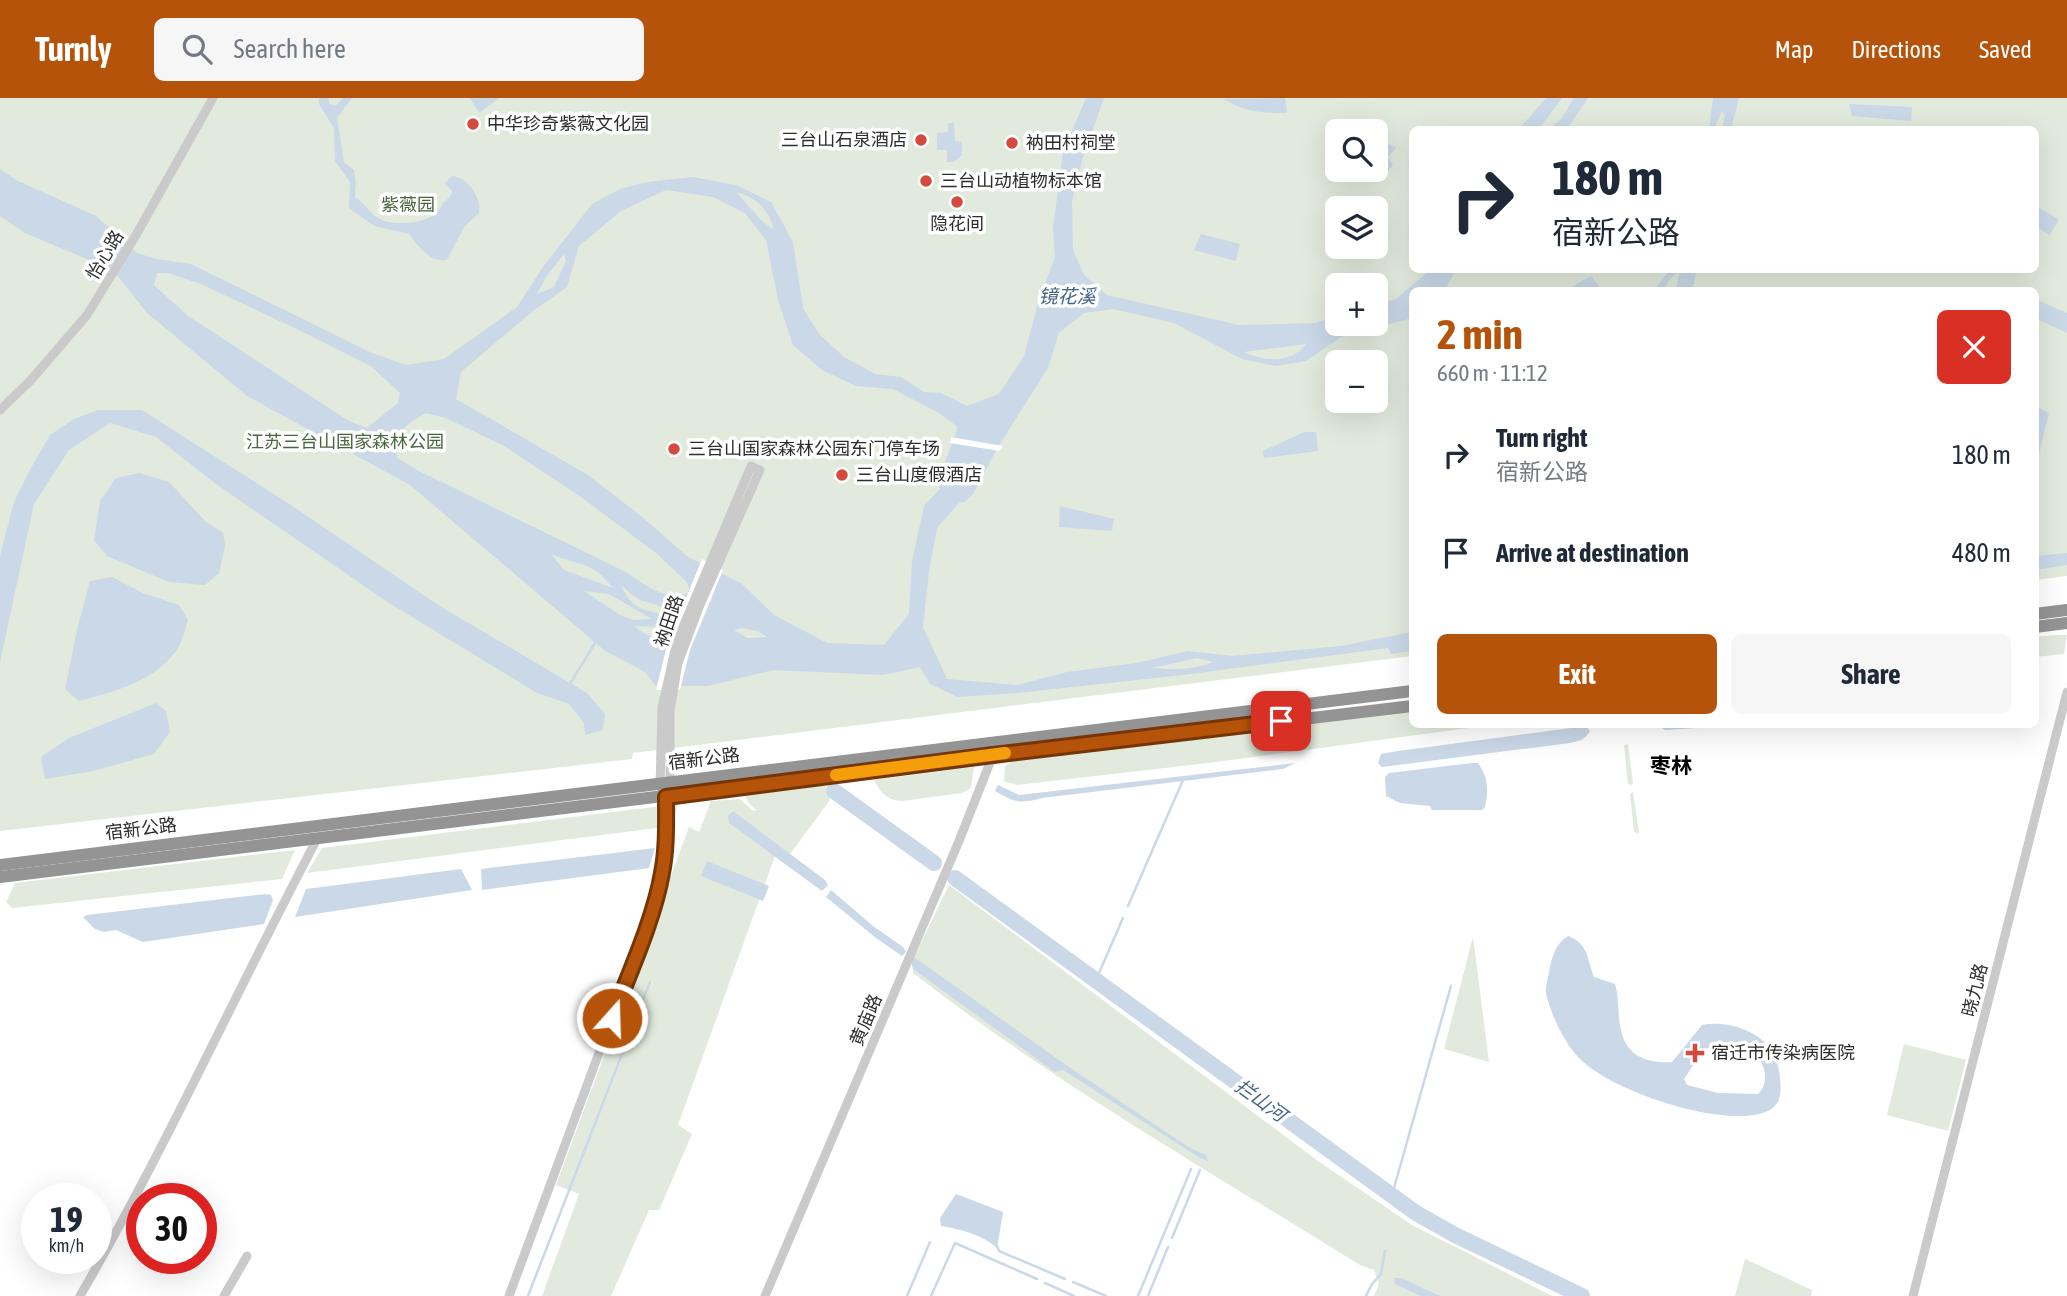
<!DOCTYPE html>
<meta charset="utf-8">
<style>
:root{--surface:#fff;--page:#f6f6f7;--text:#1f2937;--muted:#747a83;--accent:#b45309}
body{margin:0;font-family:"Asap Condensed","Noto Sans SC",sans-serif;background:var(--page);color:var(--text);height:100vh;display:flex;flex-direction:column;font-size:26px;white-space:nowrap}
*{box-sizing:border-box;margin:0}
p{font-size:23px;color:var(--muted)}
.icon{flex:none;width:38px;height:38px;fill:none;stroke:currentColor;stroke-width:2;stroke-linecap:round;stroke-linejoin:round}
.map{position:relative;flex:1;overflow:hidden}
.side{position:absolute;left:1409px;top:189px;width:630px;height:441px;display:flex;flex-direction:column;background:var(--surface);border-radius:10px;box-shadow:0 7px 28px #0002}
.side>*{flex:none}
.banner{position:absolute;left:1409px;top:28px;width:630px;height:147px;border-radius:10px;box-shadow:0 7px 28px #0002;background:#fff;color:var(--text);overflow:hidden}
.fabs{position:absolute;left:1325px;top:21px;display:grid;gap:14px}
.fabs a{display:grid;place-items:center;width:63px;height:63px;border-radius:10px;background:var(--surface);box-shadow:0 7px 28px #0002;font-size:35px}
.speed{position:absolute;left:21px;top:1085px;display:flex;gap:14px;font-size:35px;font-weight:700;text-align:center}
.speed>*{display:grid;place-content:center;width:91px;height:91px;border-radius:50%;background:var(--surface);box-shadow:0 7px 28px #0002;line-height:1}
.speed small{font-size:18px;font-weight:400}
.speed .limit{border:10px solid #d22;background:#fff;color:#111}
.pin{position:absolute;display:grid;place-items:center;width:60px;height:60px;color:#fff;margin:-30px;border-radius:14px;box-shadow:0 4px 10px #0006}
.me{position:absolute;width:77px;margin:-38px;rotate:20deg;stroke-linejoin:round;filter:drop-shadow(0 0 5px #0008)}
.turn{display:flex;align-items:center;gap:24px;height:147px;padding:0 28px;font-size:32px}
.turn .icon{width:91px;height:91px;stroke-width:2.5}
.turn b{display:block;font-size:49px;line-height:60px}
.round{display:grid;place-items:center;flex:none;width:74px;height:74px;border-radius:10px;background:var(--page)}
.head{display:flex;align-items:center;justify-content:space-between;height:119px;padding:0 28px}
h1{font-size:42px;font-weight:700;line-height:52px;color:var(--accent)}
.primary-button{display:flex;gap:14px;margin-top:auto;padding:14px 28px}
.primary-button a{flex:1;height:80px;border-radius:10px;background:var(--accent);color:#fff;font-size:28px;font-weight:700;line-height:80px;text-align:center}
.primary-button a+a{background:var(--page);color:var(--text)}
ul{padding:0;list-style:none}
li{display:flex;align-items:center;gap:21px;height:98px;padding:0 28px}
li div{flex:1}
li b{display:block;font-size:26px}
li em{font-style:normal}
header{display:flex;align-items:center;gap:42px;box-sizing:border-box;height:98px;padding:0 35px;background:var(--accent);color:#fff}
header strong{font-size:33px}
nav{display:flex;gap:38px;margin-inline-start:auto;font-size:24px}
.search{width:490px;height:63px;background:var(--page);display:flex;align-items:center;gap:18px;box-sizing:border-box;padding:0 24px;border-radius:10px;color:var(--muted);font-size:26px}
.map>svg:first-child{display:block}
.green{fill:#e1eadc;fill-rule:evenodd}
.water{fill:#cad8e8;fill-rule:evenodd}
.pier{fill:#fff}
.lines{fill:none;stroke-linecap:round;stroke-linejoin:round}
.stream{stroke:#cad8e8;stroke-width:2.5}
.river{stroke:#cad8e8;stroke-width:16}
.minor{stroke:#cacaca;stroke-width:9}
.highway{stroke:#949494;stroke-width:12}
.route-casing{stroke:#753606;stroke-width:18}
.route{stroke:#b45309;stroke-width:12}
.slow{stroke:#f59e0b;stroke-width:12}
.poi-dot{fill:#d54a3e;stroke:#fff;stroke-width:2.5}
.labels{text-anchor:middle;stroke-width:7;stroke-linejoin:round;paint-order:stroke}
.poi-label{font-size:18px;fill:#2d2d2d;stroke:#fff;text-anchor:start}
.park-label{font-size:18px;fill:#4b653f;stroke:#fff}
.street-label{font-size:18px;fill:#2d2d2d;stroke:#fff}
.water-label{font-size:19px;font-style:italic;fill:#436388;stroke:#fff}
.quarter-label{font-size:21px;font-weight:bold;fill:#000;stroke:#fff}
</style>
<header>
<strong>Turnly</strong>
<div class="search"><svg class="icon" aria-label="search" viewBox="0 0 24 24"><circle cx="10" cy="10" r="6"/><path d="M15 15l6 6"/></svg>Search here</div>
<nav><a>Map</a><a>Directions</a><a>Saved</a></nav>
</header>
<div class="map">
<svg width="2067" height="1198" viewBox="0 0 2067 1198">
<rect width="100%" height="100%" fill="#fff"/>
<g class="green">
<path d="M0 0H2067V478L2035 482V192H1412V558L633 655 632 661 0 733ZM1412 32H2035V172H1412ZM1337 33H1376V72H1337ZM1337 110H1376V149H1337ZM1337 187H1376V226H1337ZM1337 264H1376V303H1337Z"/>
<polygon points="2057,537 2067,537 2064,556 2035,559 2035,539"/>
<polygon points="1412,613 1412,626 1491,627 1208,665 1017,687 1004,683 1005,668 1014,663"/>
<polygon points="1628,646 1633,685 1632,687 1628,686 1624,647"/>
<path d="M974 669 971 690 962 695 902 703C888 703 880 694 874 682Z"/>
<polygon points="823,686 828,692 830,702 790,756 732,713 729,725 775,758 678,1027 692,1036 659,1112 649,1112 611,1198 542,1198 579,1096 556,1087 689,729 699,734 711,703 740,701 752,712 757,713 748,704 745,697"/>
<polygon points="1633,694 1639,734 1638,735 1634,734 1630,696"/>
<polygon points="678,706 672,728 307,775 322,750"/>
<polygon points="295,752 282,781 12,810 6,804 15,785"/>
<path d="M949 787 1318 1063 1412 1127 1552 1198H1374L1379 1186 1374 1172 1360 1167C1209 1073 1053 984 913 875L914 859Z"/>
<polygon points="1473,839 1489,964 1444,951"/>
<polygon points="1904,946 1966,962 1948,1033 1887,1017"/>
<polygon points="1745,1161 1812,1192 1811,1198 1735,1198"/>
</g>
<g class="water">
<path d="M319 0H328L330 6 336 8 343 0H352L337 20 344 64 354 72 356 84 355 99C366 106 370 118 384 123 398 127 426 126 437 114 440 112 441 108 443 105 448 100 451 100 452 93L445 85 452 78C468 79 482 100 479 115L464 129 447 162C430 165 418 148 409 136L374 128 349 110 350 84 335 63 334 30 319 6Z"/>
<polygon points="470,0 499,0 479,15"/>
<path d="M1086 0H1104L1083 59 1072 103 1073 152 1084 177 1107 197 1239 227 1316 225 1337 218V226H1376V207L1396 201 1430 172H1456L1445 192H1412V220L1341 239 1306 263 1276 268 1242 261 1174 225 1113 211 1084 215 1059 235 1048 270 998 349 973 396 965 404 959 405 937 430 929 473 923 529 947 581 1017 587 1067 574 1137 565 1188 553 1232 558 1341 548 1412 534V553L1391 556 1388 550 1183 577 1017 595 958 599 930 586 920 569 883 577 773 572 708 588H656L645 574 604 552 410 387 247 298 147 215 113 172 25 135 0 118V71L18 83 96 118 137 155 156 161 191 166 372 255 406 267 444 261 517 209 543 169 592 106 620 91 647 84 693 79 736 87 771 104 793 144 803 210 819 236 844 259 875 276 901 279 924 294 941 295 967 308 999 296 1024 258 1039 201 1055 159 1053 130 1063 54ZM666 92 713 99 745 115 766 142 778 202 793 247 822 272 856 288 893 291 939 315 958 329 938 384 940 391 924 408 912 463 909 516 884 547 827 545 774 517 741 485 688 459 641 418 588 377 456 301 461 274 533 213 567 189 579 148 621 113ZM736 94C757 99 769 112 774 132L762 123ZM564 156 566 163 554 189 537 196 546 179ZM157 175H168L201 186 309 237 372 269 400 295 398 305 367 330 349 323 188 218 154 187ZM1306 246C1291 266 1265 264 1244 254ZM426 315 446 320 504 348 581 399 656 455 687 484 690 494C669 507 643 485 626 474L419 373 397 360C395 335 404 327 426 315ZM551 456C581 469 591 462 613 490L564 472ZM621 488C627 491 629 495 635 499 648 508 661 502 669 519 643 509 636 516 621 488ZM584 493 609 496 652 521 633 522 620 517ZM634 528 660 529 670 539 664 542C652 540 644 536 634 528ZM742 530 757 533 767 539 747 540 734 532ZM1197 560 1213 564C1196 572 1171 572 1152 570Z"/>
<path d="M1285 0 1287 15C1260 15 1246 14 1223 1Z"/>
<polygon points="1546,0 1562,0 1539,31 1519,31"/>
<polygon points="1574,0 1588,0 1567,31 1550,31 1562,20"/>
<polygon points="1713,0 1739,0 1731,31 1722,31 1725,17 1722,13 1714,31 1709,31"/>
<polygon points="1849,6 1912,9 1911,23 1852,18"/>
<polygon points="948,25 954,25 955,43 962,44 962,57 954,64 947,64 947,52 937,52 937,35 948,34"/>
<polygon points="1386,44 1396,50 1388,59 1393,67 1381,81 1370,72 1376,72 1376,57"/>
<polygon points="2035,108 2059,121 2050,137 2035,128"/>
<polygon points="1201,136 1240,146 1236,163 1194,152"/>
<polygon points="1670,172 1697,172 1692,192 1676,192 1680,172 1669,182 1664,192 1654,192"/>
<polygon points="1591,178 1599,188 1590,192 1566,192"/>
<polygon points="2035,201 2067,215 2067,235 2035,220"/>
<polygon points="2035,308 2049,315 2035,372"/>
<polygon points="98,312 142,312 291,407 438,507 587,595 605,616 603,632 585,637 584,625 569,606 537,595 389,505 216,386 156,339 110,325 69,352 34,406 0,564 0,458 14,404 31,370 50,337 74,321"/>
<polygon points="1304,334 1316,334 1318,353 1264,360 1263,353"/>
<polygon points="139,375 169,384 205,423 223,435 225,447 219,475 205,487 169,484 107,458 94,442 100,403 116,380"/>
<polygon points="1060,408 1114,421 1112,433 1059,429"/>
<polygon points="2067,455 2067,467 2035,472 2035,458"/>
<path d="M112 479 143 495 179 507 188 522C185 531 182 545 176 553 152 585 115 593 79 603L65 591 77 532 90 483Z"/>
<polygon points="156,605 166,613 170,634 154,656 93,673 45,681 41,659 69,640"/>
<polygon points="1658,627 1658,626 1745,627 1665,632"/>
<path d="M1586 628 1590 633C1585 642 1579 643 1570 645L1390 668 1382 669 1378 665 1381 656 1398 653Z"/>
<path d="M1295 665 1283 671 1042 700C1019 706 1016 705 995 693L998 687 1019 697Z"/>
<path d="M1472 665H1478C1488 679 1489 692 1485 709L1482 712H1432L1430 708 1400 705 1386 698 1385 679 1389 675Z"/>
<polygon points="733,713 825,782 828,787 822,793 729,725 728,718"/>
<polygon points="655,750 649,770 482,792 481,771"/>
<polygon points="707,763 769,788 763,803 701,778"/>
<polygon points="461,771 472,792 295,819 306,791"/>
<polygon points="831,792 873,828 903,849 906,854 902,858 876,840 826,799"/>
<polygon points="265,796 271,797 273,802 264,826 143,844 116,832 104,834 95,831 83,819 87,817"/>
<path d="M1568 838C1589 846 1587 861 1594 879L1615 886C1620 902 1617 916 1621 932 1626 958 1648 966 1672 964L1702 927C1726 922 1760 932 1773 955 1779 965 1783 989 1779 1001 1776 1010 1767 1014 1759 1016 1714 1027 1612 993 1580 961 1564 945 1551 917 1546 895 1545 889 1548 881 1549 874 1552 859 1555 846 1568 838ZM1722 944C1729 945 1738 945 1745 948 1762 956 1773 982 1758 996L1718 995 1687 987 1684 981C1698 963 1696 952 1722 944Z"/>
<polygon points="914,859 1066,967 1190,1050 1206,1057 1208,1063 1200,1060 1063,972 1055,974 913,871 911,864"/>
<path d="M956 1096 1003 1114 997 1150C983 1137 960 1131 941 1128L940 1120Z"/>
<polygon points="1394,1180 1401,1180 1440,1198 1421,1198 1395,1186"/>
</g>
<g class="pier">
<polygon points="951,339 1003,348 1000,353 950,345"/>
<polygon points="702,461 723,472 690,552 680,592 656,592 667,547"/>
</g>
<g class="lines">
<g class="stream">
<polyline points="570,586 595,545"/>
<polyline points="1128,808 1183,682"/>
<polyline points="1096,882 1123,820"/>
<polyline points="1392,1097 1451,888"/>
<polyline points="1172,1140 1200,1072"/>
<polyline points="997,1148 999,1153 1065,1181"/>
<polyline points="1073,1184 1106,1198"/>
<polyline points="1045,1185 1074,1198"/>
<polyline points="528,1198 650,884"/>
<polyline points="907,1198 930,1144"/>
<polyline points="931,1198 955,1145 1037,1181"/>
<polyline points="1138,1198 1191,1071"/>
<polyline points="1148,1198 1168,1149"/>
<polyline points="1366,1198 1372,1186 1381,1176 1385,1153"/>
</g>
<g class="river">
<polyline points="834,693 934,765"/>
<polyline points="955,780 1416,1115 1455,1137 1582,1198"/>
</g>
<g class="minor">
<polyline points="0,312 31,282 87,217 136,137 213,0"/>
<polyline points="660,689 662,610 677,543 751,368 760,372 700,507 678,565 670,613 670,689"/>
<path d="M80 1198C166 1050 237 892 317 741"/>
<polyline points="224,1198 247,1158"/>
<path d="M509 1198 656 801C665 767 666 734 666 699"/>
<polyline points="765,1198 959,743 993,657"/>
<polyline points="1913,1198 2067,594"/>
</g>
<g class="highway">
<polyline points="2035,516 2067,512"/>
<polyline points="2035,529 2067,525"/>
<polyline points="0,767 1412,593"/>
<path d="M0 779C471 722 941 663 1412 608"/>
</g>
</g>
<g class="lines">
<defs>
<path id="route" d="M612 920C629 876 654 821 662 775 667 750 666 724 666 699L993 657 1281 623"/>
</defs>
<use href="#route" class="route-casing"/>
<use href="#route" class="route"/>
<polyline class="slow" points="836,677 1005,655"/>
</g>
<g class="poi-dot">
<circle cx="473" cy="26" r="7"/>
<circle cx="921" cy="42" r="7"/>
<circle cx="1012" cy="45" r="7"/>
<circle cx="926" cy="83" r="7"/>
<circle cx="957" cy="104" r="7"/>
<circle cx="674" cy="351" r="7"/>
<circle cx="842" cy="377" r="7"/>
<path d="M1691.5 944.5h7v7h7v7h-7v7h-7v-7h-7v-7h7z"/>
</g>
<g class="labels">
<g class="poi-label">
<text x="487" y="32">中华珍奇紫薇文化园</text>
<text x="907" y="48" text-anchor="end">三台山石泉酒店</text>
<text x="1026" y="51">衲田村祠堂</text>
<text x="940" y="89">三台山动植物标本馆</text>
<text x="957" y="132" text-anchor="middle">隐花间</text>
<text x="688" y="357">三台山国家森林公园东门停车场</text>
<text x="856" y="383">三台山度假酒店</text>
<text x="1711" y="961">宿迁市传染病医院</text>
</g>
<g class="park-label">
<text x="408" y="113">紫薇园</text>
<text x="345" y="350">江苏三台山国家森林公园</text>
</g>
<g class="street-label">
<text transform="translate(105 157) rotate(-59)" y="6">怡心路</text>
<text transform="translate(669 523) rotate(-71)" y="6">衲田路</text>
<text transform="translate(704 661) rotate(-7)" y="6">宿新公路</text>
<text transform="translate(141 731) rotate(-7)" y="6">宿新公路</text>
<text transform="translate(1975 892) rotate(-76)" y="6">晓九路</text>
<text transform="translate(866 922) rotate(-67)" y="6">黄庙路</text>
</g>
<g class="water-label">
<text x="1067" y="205">镜花溪</text>
<text transform="translate(1261 1002) rotate(36)" y="7">拦山河</text>
</g>
<g class="quarter-label">
<text x="1671" y="675">枣林</text>
</g>
</g>
</svg>
<div class="fabs">
<a><svg class="icon" aria-label="search" viewBox="0 0 24 24"><circle cx="10" cy="10" r="6"/><path d="M15 15l6 6"/></svg></a>
<a><svg class="icon" aria-label="layers" viewBox="0 0 24 24"><path d="M12 4l9 5-9 5-9-5zM3 14l9 5 9-5"/></svg></a>
<a>+</a>
<a>−</a>
</div>
<div class="speed"><div>19<small>km/h</small></div><div class="limit">30</div></div>
<div class="pin" style="left:1281px;top:623px;background:#d93025"><svg class="icon" aria-label="arrive" viewBox="0 0 24 24"><path d="M6 21V4h12l-3 4 3 4H6"/></svg></div>
<svg class="me" style="left:612px;top:920px" viewBox="-20 -20 40 40"><circle r="17" fill="#b45309" stroke="#fff" stroke-width="3"/><path d="M0-11L8 9 0 5-8 9z" fill="#fff"/></svg>
<div class="banner">
<div class="turn"><svg class="icon" aria-label="right" viewBox="0 0 24 24"><path d="M7 20v-9h11M14 6l5 5-5 5"/></svg><div><b>180 m</b>宿新公路</div></div>
</div>
<section class="side">
<div class="head"><div><h1>2 min</h1><p>660 m · 11:12</p></div><a class="round" style="background:#d93025;color:#fff"><svg class="icon" aria-label="close" viewBox="0 0 24 24"><path d="M6 6l12 12M18 6L6 18"/></svg></a></div>
<ul>
<li><svg class="icon" aria-label="right" viewBox="0 0 24 24"><path d="M7 20v-9h11M14 6l5 5-5 5"/></svg><div><b>Turn right</b><p>宿新公路</p></div><em>180 m</em></li>
<li><svg class="icon" aria-label="arrive" viewBox="0 0 24 24"><path d="M6 21V4h12l-3 4 3 4H6"/></svg><div><b>Arrive at destination</b></div><em>480 m</em></li>
</ul>
<div class="primary-button"><a>Exit</a><a>Share</a></div>
</section>
</div>
